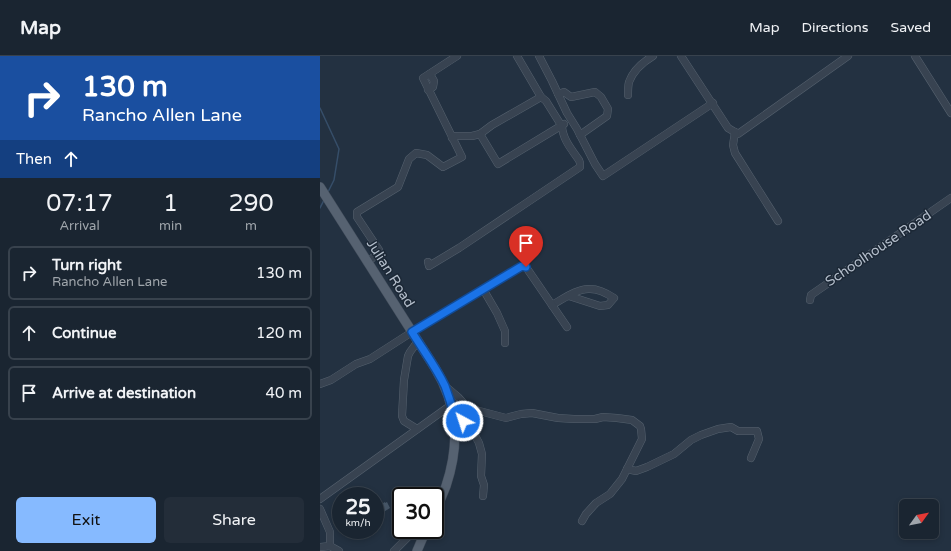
<!DOCTYPE html>
<style>
:root{--surface:#1a2531;--page:#232d39;--text:#f1f3f6;--muted:#9fa5ab;--line:#38424d;--accent:#86baff}
body{margin:0;font-family:"Varela Round",sans-serif;background:var(--page);color:var(--text);height:100vh;display:flex;flex-direction:column;font-size:15px;white-space:nowrap}
*{box-sizing:border-box;margin:0}
p{font-size:13px;color:var(--muted)}
.icon{flex:none;width:22px;height:22px;fill:none;stroke:currentColor;stroke-width:2;stroke-linecap:round;stroke-linejoin:round}
.map{position:relative;flex:1;overflow:hidden}
.panel{display:flex;flex-direction:column;background:var(--surface);width:320px}
.panel>*{flex:none}
.top-card{background:#1a4fa0;color:#fff;overflow:hidden}
.needle{width:26px;rotate:57deg}
.controls{position:absolute;left:579px;top:443px;display:grid;gap:8px}
.controls a{display:grid;place-items:center;width:40px;height:40px;border-radius:6px;background:var(--surface);box-shadow:0 2px 6px #0003,0 0 0 1px var(--line);font-size:20px}
.speed{position:absolute;left:12px;top:431px;display:flex;gap:8px;font-size:20px;font-weight:700;text-align:center}
.speed>*{display:grid;place-content:center;width:52px;height:52px;border-radius:50%;background:var(--surface);box-shadow:0 2px 6px #0003,0 0 0 1px var(--line);line-height:1}
.speed small{font-size:10px;font-weight:400}
.speed .limit{border:2px solid #111;border-radius:6px;background:#fff;color:#111}
.pin{position:absolute;display:grid;place-items:center;width:34px;height:34px;color:#fff;margin:-41px -17px;border-radius:50% 50% 50% 0;rotate:-45deg;box-shadow:0 0 4px #0007}
.pin .icon{rotate:45deg}
.me{position:absolute;width:44px;margin:-22px;rotate:320deg;stroke-linejoin:round;filter:drop-shadow(0 0 3px #0008)}
.turn{display:flex;align-items:center;gap:14px;height:84px;padding:0 16px;font-size:18px}
.turn .icon{width:52px;height:52px;stroke-width:2.5}
.turn b{display:block;font-size:28px;line-height:34px}
.then{display:flex;align-items:center;height:38px;padding:0 16px;background:#0003;gap:8px;font-size:15px}
.eta{display:flex;justify-content:space-evenly;align-items:center;height:68px;text-align:center}
.eta b{font-size:24px;font-weight:600;line-height:28px}
.primary-button{display:flex;gap:8px;margin-top:auto;padding:8px 16px}
.primary-button a{flex:1;height:46px;border-radius:6px;background:var(--accent);color:#111;font-size:16px;font-weight:600;line-height:46px;text-align:center}
.primary-button a+a{background:var(--page);color:var(--text)}
ul{padding:0;list-style:none}
li{display:flex;align-items:center;gap:12px;height:54px;margin:0 8px 6px;padding:0 8px;border:2px solid var(--line);border-radius:6px}
li div{flex:1}
li b{display:block;font-size:15px}
li em{font-style:normal}
header{display:flex;align-items:center;gap:24px;box-sizing:border-box;height:56px;padding:0 20px;background:var(--surface);border-bottom:1px solid var(--line)}
header strong{font-size:19px}
nav{display:flex;gap:22px;margin-inline-start:auto;font-size:14px}
main{display:flex;flex:1;min-height:0}
.map>svg:first-child{display:block}
.lines{fill:none;stroke-linecap:round;stroke-linejoin:round}
.stream{stroke:#364e69;stroke-width:1.5}
.building{fill:#475768}
.minor-casing{stroke:#55616e;stroke-width:8}
.major-casing{stroke:#414c5a;stroke-width:10}
.minor{stroke:#384351;stroke-width:7}
.major{stroke:#566271;stroke-width:9}
.route-casing{stroke:#114b97;stroke-width:10}
.route{stroke:#1a73e8;stroke-width:7}
.labels{text-anchor:middle;stroke-width:3;stroke-linejoin:round;paint-order:stroke}
.street-label{font-size:14px;fill:#b4becb;stroke:#1c2836}
</style>
<header>
<strong>Map</strong>
<nav><a>Map</a><a>Directions</a><a>Saved</a></nav>
</header>
<main>
<section class="panel">
<div class="top-card">
<div class="turn"><svg class="icon" aria-label="right" viewBox="0 0 24 24"><path d="M7 20v-9h11M14 6l5 5-5 5"/></svg><div><b>130 m</b>Rancho Allen Lane</div></div>
<div class="then">Then<svg class="icon" aria-label="ahead" viewBox="0 0 24 24"><path d="M12 20V5M6 11l6-6 6 6"/></svg></div>
</div>
<div class="eta">
<div><b>07:17</b><p>Arrival</p></div>
<div><b>1</b><p>min</p></div>
<div><b>290</b><p>m</p></div>
</div>
<ul>
<li><svg class="icon" aria-label="right" viewBox="0 0 24 24"><path d="M7 20v-9h11M14 6l5 5-5 5"/></svg><div><b>Turn right</b><p>Rancho Allen Lane</p></div><em>130 m</em></li>
<li><svg class="icon" aria-label="ahead" viewBox="0 0 24 24"><path d="M12 20V5M6 11l6-6 6 6"/></svg><div><b>Continue</b></div><em>120 m</em></li>
<li><svg class="icon" aria-label="arrive" viewBox="0 0 24 24"><path d="M6 21V4h12l-3 4 3 4H6"/></svg><div><b>Arrive at destination</b></div><em>40 m</em></li>
</ul>
<div class="primary-button"><a>Exit</a><a>Share</a></div>
</section>
<div class="map">
<svg width="631" height="495" viewBox="0 0 631 495">
<rect width="100%" height="100%" fill="#233141"/>
<g class="lines">
<g class="stream">
<polyline points="0,52 19,93 14,124 8,136"/>
<polyline points="0,152 4,144"/>
</g>
</g>
<polygon class="building" points="65,446 65,447 67,446 70,452 62,457 58,450"/>
<g class="lines">
<defs>
<g id="minor">
<polyline points="197,0 221,41"/>
<polyline points="219,0 232,25 247,57 257,73 275,108 283,120 393,47"/>
<polyline points="361,0 408,72 418,78 528,0"/>
<polyline points="595,0 631,57"/>
<polyline points="108,34 113,31 114,25 110,18"/>
<polyline points="238,38 244,36 251,41 275,36 281,41 288,53 287,60 260,79"/>
<path d="M308 39C308 35 308 30 309 26 313 15 323 6 333 0"/>
<polyline points="415,76 413,89 415,97 458,165"/>
<polyline points="160,78 172,69 221,41 226,45 241,69"/>
<polyline points="132,82 135,80 152,80 160,78 178,108 244,68"/>
<polyline points="47,206 58,198 59,194 37,161 37,156 78,131 89,103 96,97 107,99 123,111 142,101 103,22 137,0"/>
<path d="M108 206 109 210 139 192 260 111V107L259 104C251 93 242 82 242 69"/>
<polyline points="163,233 177,257 185,275 185,287"/>
<polyline points="490,244 491,239 631,142"/>
<path d="M232 249C243 243 258 232 270 233 278 233 288 238 294 242L288 249 280 250 249 240"/>
<polyline points="0,328 11,324 36,308 50,303 92,276 202,210 206,211 247,271"/>
<polyline points="125,330 138,341 148,352 186,362 201,358 212,357 238,362 254,363 275,363 283,361 297,362 312,364 320,370 321,373 322,383 302,423 290,438 276,447 266,458 262,465"/>
<polyline points="134,361 147,367 150,370 159,387 162,398 161,420 164,429 163,440"/>
<polyline points="97,373 84,365 82,360 84,324 88,300 90,296 98,285"/>
<polyline points="307,413 316,415 327,411 354,398 371,384 381,379 398,373 411,371 418,375 437,375 439,383 431,402"/>
<polyline points="0,443 131,349"/>
<polyline points="0,453 10,476 10,490"/>
<polyline points="0,491 10,490 19,495"/>
<polyline points="74,495 95,474"/>
</g>
<g id="major">
<path d="M0 131 115 312C138 350 140 388 126 430 123 438 119 447 115 455"/>
<polyline points="97,495 106,474"/>
</g>
</defs>
<use href="#minor" class="minor-casing"/>
<use href="#major" class="major-casing"/>
<use href="#minor" class="minor"/>
<use href="#major" class="major"/>
</g>
<g class="lines">
<defs>
<path id="route" d="M143 365 134 361C132 350 129 340 125 330 116 311 103 294 92 276L202 210 206 211"/>
</defs>
<use href="#route" class="route-casing"/>
<use href="#route" class="route"/>
</g>
<g class="labels">
<g class="street-label">
<text transform="translate(558 192) rotate(-34)" y="5">Schoolhouse Road</text>
<text transform="translate(71 217) rotate(58)" y="5">Julian Road</text>
</g>
</g>
</svg>
<div class="controls">
<a><svg class="needle" viewBox="-14 -14 28 28"><path d="M0-13l5 13h-10z" fill="#e53935"/><path d="M0 13l5-13h-10z" fill="#9fa5ab"/></svg></a>
</div>
<div class="speed"><div>25<small>km/h</small></div><div class="limit">30</div></div>
<div class="pin" style="left:206px;top:211px;background:#d93025"><svg class="icon" aria-label="arrive" viewBox="0 0 24 24"><path d="M6 21V4h12l-3 4 3 4H6"/></svg></div>
<svg class="me" style="left:143px;top:365px" viewBox="-20 -20 40 40"><circle r="17" fill="#1a73e8" stroke="#fff" stroke-width="3"/><path d="M0-11L8 9 0 5-8 9z" fill="#fff"/></svg>
</div>
</main>
